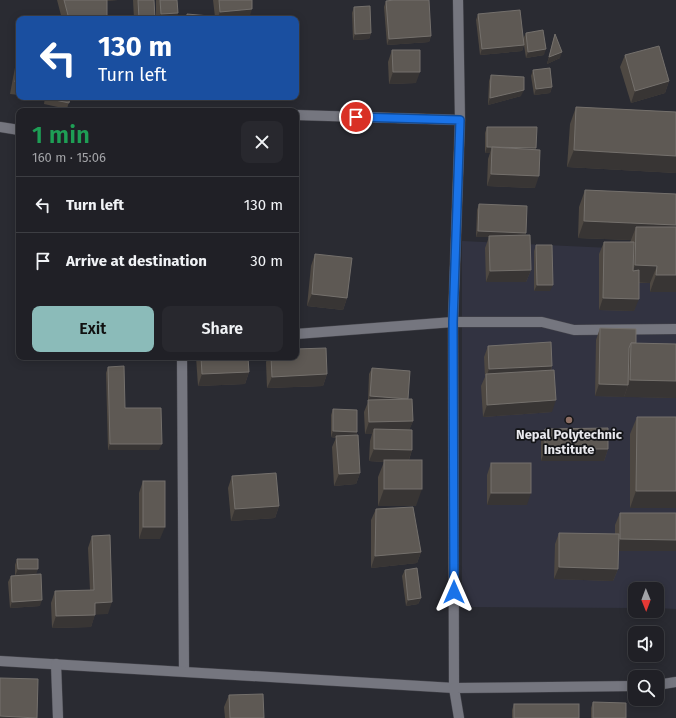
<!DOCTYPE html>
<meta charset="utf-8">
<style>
:root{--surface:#202026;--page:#28282e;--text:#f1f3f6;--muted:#a2a3a7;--line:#3d3e43;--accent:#8bbbb9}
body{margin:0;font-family:"Fira Sans",sans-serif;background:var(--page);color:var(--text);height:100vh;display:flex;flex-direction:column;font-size:15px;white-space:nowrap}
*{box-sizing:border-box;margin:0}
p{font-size:13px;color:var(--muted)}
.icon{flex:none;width:22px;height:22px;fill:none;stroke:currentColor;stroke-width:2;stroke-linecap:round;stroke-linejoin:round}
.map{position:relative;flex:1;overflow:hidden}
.details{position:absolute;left:16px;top:108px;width:283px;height:252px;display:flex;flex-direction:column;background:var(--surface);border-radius:8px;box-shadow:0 2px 10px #0003,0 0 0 1px var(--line)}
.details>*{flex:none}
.guide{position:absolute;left:16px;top:16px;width:283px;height:84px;border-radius:8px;box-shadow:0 2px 10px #0003,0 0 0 1px var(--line);background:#1a4fa0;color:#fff;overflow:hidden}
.needle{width:26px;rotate:179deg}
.fabs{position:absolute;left:628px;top:582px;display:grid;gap:8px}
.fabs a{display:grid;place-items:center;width:36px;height:36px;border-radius:8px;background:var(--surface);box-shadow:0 2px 10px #0003,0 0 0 1px var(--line);font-size:20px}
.pin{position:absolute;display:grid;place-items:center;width:34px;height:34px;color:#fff;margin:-17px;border:2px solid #fff;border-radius:50%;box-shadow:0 1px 4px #0007}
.me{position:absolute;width:44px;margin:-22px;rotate:0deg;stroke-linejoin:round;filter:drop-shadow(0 0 3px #0008)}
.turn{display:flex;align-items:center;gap:14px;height:84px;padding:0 16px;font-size:18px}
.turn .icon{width:52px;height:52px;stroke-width:2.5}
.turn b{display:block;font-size:28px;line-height:34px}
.round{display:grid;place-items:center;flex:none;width:42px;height:42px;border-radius:8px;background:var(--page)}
.summary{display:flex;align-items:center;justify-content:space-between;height:68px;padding:0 16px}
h1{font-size:24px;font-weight:600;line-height:30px;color:#1e9e55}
.button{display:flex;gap:8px;margin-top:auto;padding:8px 16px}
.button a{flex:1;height:46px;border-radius:8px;background:var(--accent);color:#111;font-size:16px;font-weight:600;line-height:46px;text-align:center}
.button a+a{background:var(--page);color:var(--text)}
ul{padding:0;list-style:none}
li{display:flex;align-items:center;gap:12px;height:56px;padding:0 16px;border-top:1px solid var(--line)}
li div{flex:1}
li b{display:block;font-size:15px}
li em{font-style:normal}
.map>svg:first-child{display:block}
.built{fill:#323341}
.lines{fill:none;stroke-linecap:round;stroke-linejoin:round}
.minor-casing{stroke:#46464d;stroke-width:11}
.minor{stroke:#75767f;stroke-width:10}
.wall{fill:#4e4842}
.shaded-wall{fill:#383534}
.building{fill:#5e5954;stroke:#74706c}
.route-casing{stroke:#114b97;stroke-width:10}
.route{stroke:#1a73e8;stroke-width:7}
.education-dot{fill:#8d6e63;stroke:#131417;stroke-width:1.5}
.labels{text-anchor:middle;stroke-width:3.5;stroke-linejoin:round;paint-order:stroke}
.poi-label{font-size:13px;font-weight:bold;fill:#e9e9ee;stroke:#131417}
</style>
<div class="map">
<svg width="676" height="718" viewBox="0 0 676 718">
<rect width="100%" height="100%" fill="#2a2b32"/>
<polygon class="built" points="462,241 676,251 676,609 657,608 657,589 635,589 635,608 462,607"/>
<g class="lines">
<defs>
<g id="minor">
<polyline points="296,115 460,120"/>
<polyline points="0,127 19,130"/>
<polyline points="296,334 453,322 542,322 574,330 676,329"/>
<polyline points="182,357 184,671"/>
<polyline points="0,661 454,688 453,322 460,120 458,0"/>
<polyline points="56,664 58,718"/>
<polyline points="657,685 676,682"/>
<polyline points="459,718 454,688 635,686"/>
</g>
</defs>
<use href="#minor" class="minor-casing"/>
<use href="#minor" class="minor"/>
</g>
<g class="wall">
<polygon points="57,0 118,0 107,1 107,19 62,19"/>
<polygon points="133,0 154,0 155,19 134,19"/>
<polygon points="156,0 177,0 178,13 175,19 156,19"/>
<polygon points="213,0 252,0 249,19 185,19 187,14 215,17"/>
<polygon points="386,1 431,36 429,42 387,45 384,7"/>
<polygon points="354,7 371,33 369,39 353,40 352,13"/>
<polygon points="478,14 524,45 522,51 480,55 476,20"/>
<polygon points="526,33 544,55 526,58 523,39"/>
<polygon points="555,34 560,58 547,64 553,40"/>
<polygon points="392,50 416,83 389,84 388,62"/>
<polygon points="19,51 19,95 10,94 17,57"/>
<polygon points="625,55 669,81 665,93 631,103 620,67"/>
<polygon points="533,70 552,87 550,93 534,95 531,76"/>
<polygon points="491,75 521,96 488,105 489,81"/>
<polygon points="30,97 45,97 44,99"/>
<polygon points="45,97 70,97 67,109 44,104"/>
<polygon points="576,107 676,112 676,173 567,167 570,124"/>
<polygon points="487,127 536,149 535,188 487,186 488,159 490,153 485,153 485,133"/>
<polygon points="585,190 676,194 676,292 650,292 650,283 639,283 634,311 599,310 599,254 604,242 630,242 631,240 578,238 579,207"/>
<polygon points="479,204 526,233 525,235 531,270 526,282 486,282 485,248 489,237 476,237 477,210"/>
<polygon points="536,245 550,291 534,291 534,251"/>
<polygon points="315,254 347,298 343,310 307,306 311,266"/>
<polygon points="600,328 636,343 676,344 676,398 595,396 596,340"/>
<polygon points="488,346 552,366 551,371 552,412 483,417 481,386 485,377 484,357"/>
<polygon points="196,357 248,357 249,372 245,384 198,386"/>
<polygon points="268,357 296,357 327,374 323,386 267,388 266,362"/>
<polygon points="108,367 125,408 159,450 108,450 106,373"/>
<polygon points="372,368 408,399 413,421 409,430 412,450 409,460 416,506 378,506 378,477 384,462 369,461 370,441 372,434 365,434 364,412 368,402 369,374"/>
<polygon points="333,409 357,432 356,435 360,473 356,484 334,486 332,447 336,438 331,437 331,415"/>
<polygon points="637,417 676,417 676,508 630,508 630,434"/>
<polygon points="545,429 608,449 604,461 541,461 541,440"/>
<polygon points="491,463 527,505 487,505 487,475"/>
<polygon points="232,476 279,506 275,518 231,521 228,488"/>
<polygon points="143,481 160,539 139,539 139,493"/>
<polygon points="376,509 421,552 417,563 371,568 371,520"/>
<polygon points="620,513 676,513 618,551 618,569 613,581 554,579 555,544 559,533 615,534 615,525"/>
<polygon points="92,536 108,614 95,614 91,627 52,628 51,603 55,591 90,590 88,548"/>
<polygon points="17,559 36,575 40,606 10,608 8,582 11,576 26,575 15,576 15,565"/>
<polygon points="405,570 421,598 418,604 406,606 402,576"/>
<polygon points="229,695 264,718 225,718 224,707"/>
<polygon points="593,702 626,718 591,718 591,708"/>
<polygon points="514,704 579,718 512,718 512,710"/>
</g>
<g class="shaded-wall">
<polygon points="91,0 118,0 91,1"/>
<polygon points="252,9 249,19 217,19 220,12"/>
<polygon points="178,13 175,19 159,19 161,14"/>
<polygon points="371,33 369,39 353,40 355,34"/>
<polygon points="431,36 429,42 387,45 389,39"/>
<polygon points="524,45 522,51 480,55 482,49"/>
<polygon points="546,49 544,55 526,58 528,52"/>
<polygon points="562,52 560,58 547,64 549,57"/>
<polygon points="393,72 420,72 416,83 389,84"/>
<polygon points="669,81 665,93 631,103 635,91"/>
<polygon points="552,87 550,93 534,95 536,89"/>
<polygon points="524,90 521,96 488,105 490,98"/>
<polygon points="487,147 536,148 534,154 492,147 490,153 485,153"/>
<polygon points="574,150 676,156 676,173 567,167"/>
<polygon points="491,174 539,176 535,188 487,186"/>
<polygon points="584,221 676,225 676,242 636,227 631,240 578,238"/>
<polygon points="478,231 526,233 524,239 489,236 489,237 476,237"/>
<polygon points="635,265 657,266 650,283 629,282"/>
<polygon points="531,270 526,282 486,282 490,271"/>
<polygon points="656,275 676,275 676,292 650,292"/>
<polygon points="537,285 553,285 550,291 534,291"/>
<polygon points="312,294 347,298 343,310 307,306"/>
<polygon points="603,298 639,299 634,311 599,310"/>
<polygon points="552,366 548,378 486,378 489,369"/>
<polygon points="249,372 245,384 198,386 202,374"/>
<polygon points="327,374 323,386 267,388 272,377"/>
<polygon points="630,380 676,381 676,398 624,397"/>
<polygon points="599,384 628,385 624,397 595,396"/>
<polygon points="370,396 408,399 368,400 368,402"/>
<polygon points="556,400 552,412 483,417 487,405"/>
<polygon points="413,421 408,433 374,429 372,434 365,434 369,422"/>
<polygon points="333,431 357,432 355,438 336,436 336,438 331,437"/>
<polygon points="110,444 162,444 159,450 108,450"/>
<polygon points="374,449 412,450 408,462 384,460 384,462 369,461"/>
<polygon points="545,449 608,449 604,461 541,461"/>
<polygon points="360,473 356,484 334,486 339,474"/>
<polygon points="384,489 422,489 416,506 378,506"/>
<polygon points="636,491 676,491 676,508 630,508"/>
<polygon points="491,493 531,493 527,505 487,505"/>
<polygon points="279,506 275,518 231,521 235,509"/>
<polygon points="143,527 165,527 160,539 139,539"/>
<polygon points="620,539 676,540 676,551 615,551"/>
<polygon points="421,552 417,563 371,568 375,556"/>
<polygon points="559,567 618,569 613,581 554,579"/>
<polygon points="18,569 38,569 36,575 15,576"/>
<polygon points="421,598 418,604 406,606 408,600"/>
<polygon points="42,600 40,606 10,608 12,602"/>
<polygon points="112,602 108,614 90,615 95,603"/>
<polygon points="95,615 91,627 52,628 56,616"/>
<polygon points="0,716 37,718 0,718"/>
</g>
<g class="building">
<polygon points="64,0 107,0 107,19 69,19"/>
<polygon points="138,0 154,0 155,19 139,19"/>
<polygon points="160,0 177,0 178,13 161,14"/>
<polygon points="219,0 252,0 252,9 220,12"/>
<polygon points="394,0 429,0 431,36 389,39 386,1"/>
<polygon points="370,6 371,33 355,34 354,7"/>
<polygon points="520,10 524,45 482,49 478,14"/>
<polygon points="187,14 221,17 220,19 187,19"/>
<polygon points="543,30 546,49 528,52 526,33"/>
<polygon points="555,34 562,52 549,57"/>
<polygon points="659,46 669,81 635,91 625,55"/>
<polygon points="392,50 420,50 420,72 393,72"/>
<polygon points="19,57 19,83 15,82"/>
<polygon points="550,68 552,87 536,89 533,70"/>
<polygon points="491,75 524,77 524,90 490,98"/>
<polygon points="46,97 70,97 69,103 46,98"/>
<polygon points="576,107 676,112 676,156 574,150"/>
<polygon points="487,127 537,127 536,148 487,147"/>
<polygon points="492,147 540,150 539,176 491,174"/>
<polygon points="585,190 676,194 676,225 584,221"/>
<polygon points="479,204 527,206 526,233 478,231"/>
<polygon points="636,227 676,227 676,275 656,275 657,266 635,265"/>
<polygon points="530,235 531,270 490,271 489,236"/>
<polygon points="604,242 634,242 633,271 639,270 639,299 603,298"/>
<polygon points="536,245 552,245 553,285 537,285"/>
<polygon points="315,254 352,258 347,298 312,294"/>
<polygon points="600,328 636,329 636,343 631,343 629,348 628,385 599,384"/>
<polygon points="551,342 552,366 489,369 488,346"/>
<polygon points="631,343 676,344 676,381 630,380"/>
<polygon points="326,348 327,374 272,377 271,357 296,357 296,349"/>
<polygon points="201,357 248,357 249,372 202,374"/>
<polygon points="124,366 125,408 161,408 162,444 110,444 108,367"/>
<polygon points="372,368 410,371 408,399 370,396"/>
<polygon points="554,370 556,400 487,405 486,374"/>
<polygon points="412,399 413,421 369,422 368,400"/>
<polygon points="333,409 357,410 357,432 333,431"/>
<polygon points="637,417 676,417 676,491 636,491"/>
<polygon points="608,428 608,449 545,449 545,429"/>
<polygon points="374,429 412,430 412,450 374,449"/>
<polygon points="358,435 360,473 339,474 336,436"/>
<rect x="384" y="460" width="38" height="29"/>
<rect x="491" y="463" width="40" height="30"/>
<polygon points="276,473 279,506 235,509 232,476"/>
<rect x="143" y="481" width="22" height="46"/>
<polygon points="413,507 421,552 375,556 376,509"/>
<polygon points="620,513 676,513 676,540 620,539"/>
<polygon points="559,533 619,534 618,569 559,567"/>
<polygon points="110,535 112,602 95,603 95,615 56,616 55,591 94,590 92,536"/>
<polygon points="17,559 38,559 38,569 18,569"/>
<polygon points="417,568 421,598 408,600 405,570"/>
<polygon points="41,574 42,600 12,602 11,576"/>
<polygon points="0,678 38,679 37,718 0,716"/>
<polygon points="263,694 264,718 230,718 229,695"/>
<polygon points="593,702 626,703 626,718 593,718"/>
<rect x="514" y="704" width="65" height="14"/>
</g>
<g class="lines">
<defs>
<polyline id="route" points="356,117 460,120 453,322 454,592"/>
</defs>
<use href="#route" class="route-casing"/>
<use href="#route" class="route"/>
</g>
<circle class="education-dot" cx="569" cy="420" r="4"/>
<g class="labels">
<g class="poi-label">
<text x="569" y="439">Nepal Polytechnic<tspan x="569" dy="15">Institute</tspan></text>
</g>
</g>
</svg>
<div class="fabs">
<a><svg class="needle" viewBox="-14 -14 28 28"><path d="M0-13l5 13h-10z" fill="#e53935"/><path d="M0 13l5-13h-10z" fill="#a2a3a7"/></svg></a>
<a><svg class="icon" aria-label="sound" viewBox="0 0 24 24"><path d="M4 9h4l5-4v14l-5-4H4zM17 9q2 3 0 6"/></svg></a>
<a><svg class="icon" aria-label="search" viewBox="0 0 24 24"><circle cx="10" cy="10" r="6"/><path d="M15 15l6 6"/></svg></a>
</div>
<div class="pin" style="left:356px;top:117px;background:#d93025"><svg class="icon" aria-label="arrive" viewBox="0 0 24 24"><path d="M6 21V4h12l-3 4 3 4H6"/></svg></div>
<svg class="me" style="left:454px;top:592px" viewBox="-20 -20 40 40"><path d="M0-17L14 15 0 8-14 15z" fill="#1a73e8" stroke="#fff" stroke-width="4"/></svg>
<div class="guide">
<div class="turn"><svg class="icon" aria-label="left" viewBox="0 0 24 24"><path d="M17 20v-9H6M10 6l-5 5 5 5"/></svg><div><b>130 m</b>Turn left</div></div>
</div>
<section class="details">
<div class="summary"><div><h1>1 min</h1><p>160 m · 15:06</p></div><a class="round"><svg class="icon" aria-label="close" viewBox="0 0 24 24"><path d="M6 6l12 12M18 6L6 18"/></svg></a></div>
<ul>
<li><svg class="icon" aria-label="left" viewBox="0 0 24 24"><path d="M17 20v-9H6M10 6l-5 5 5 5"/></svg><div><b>Turn left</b></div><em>130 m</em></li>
<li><svg class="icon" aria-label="arrive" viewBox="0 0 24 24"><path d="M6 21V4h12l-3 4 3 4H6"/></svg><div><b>Arrive at destination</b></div><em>30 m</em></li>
</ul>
<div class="button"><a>Exit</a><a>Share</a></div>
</section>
</div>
